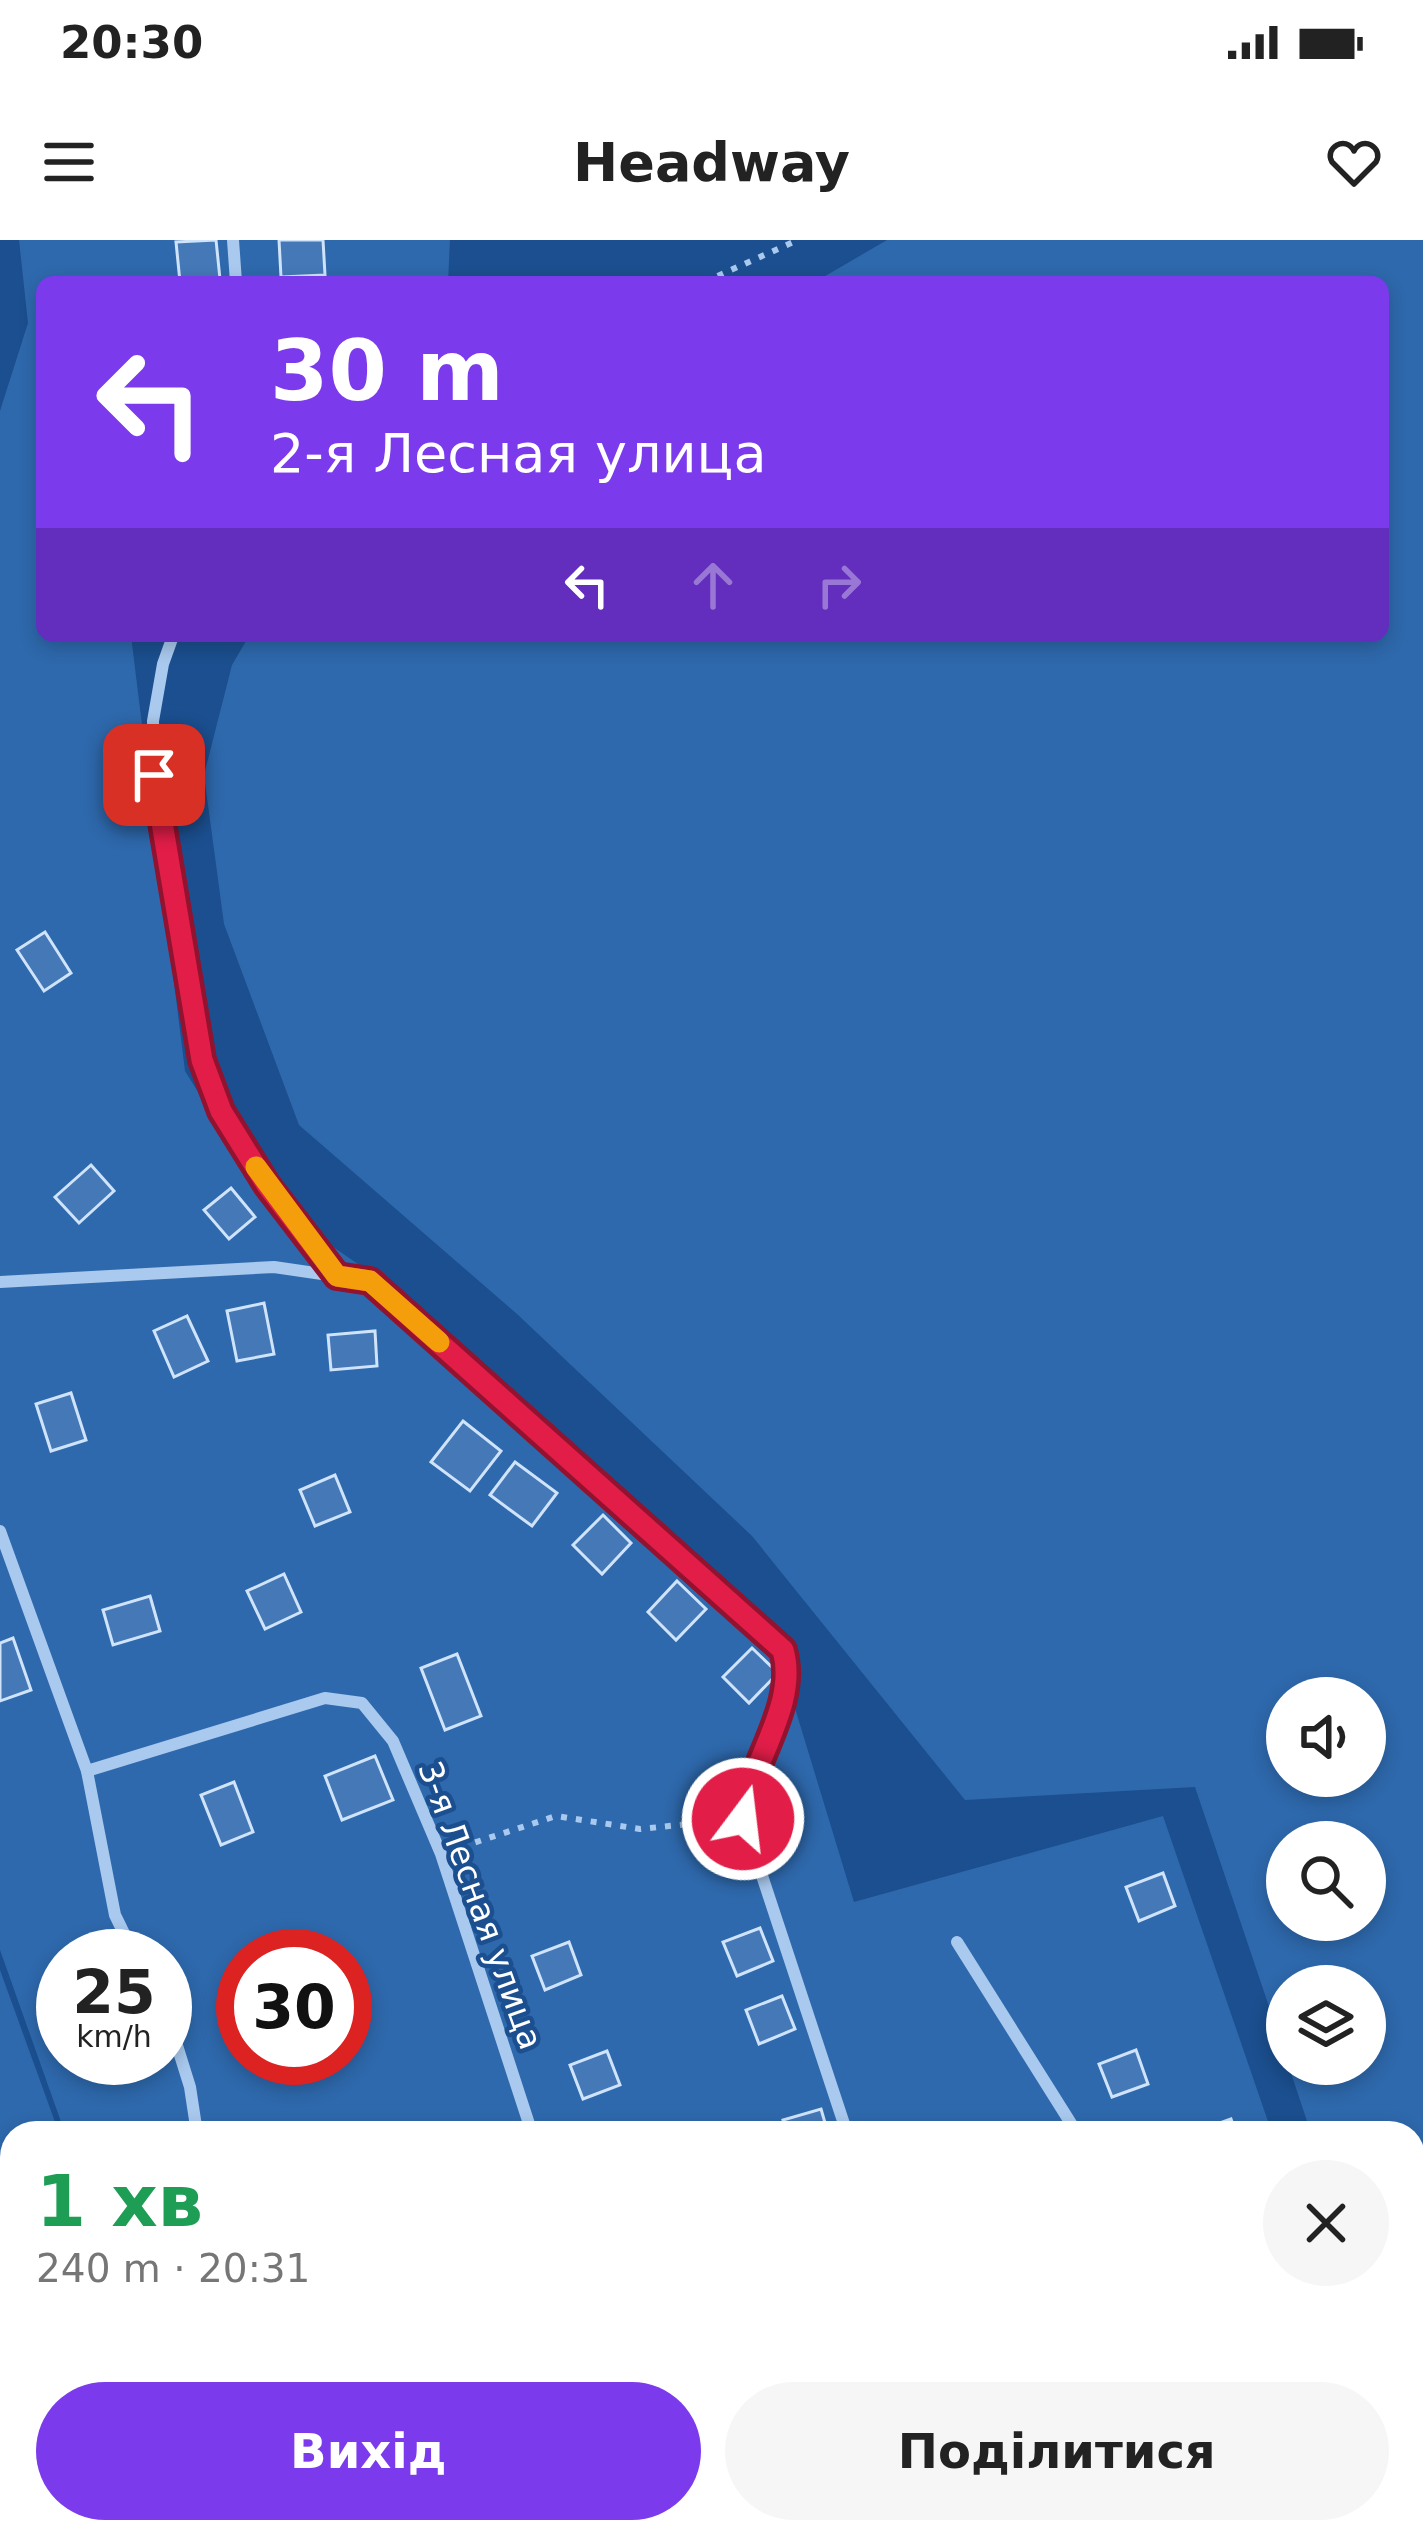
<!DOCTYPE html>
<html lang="uk">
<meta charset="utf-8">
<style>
:root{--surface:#fff;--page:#f6f6f6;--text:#222;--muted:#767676;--accent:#7c3aed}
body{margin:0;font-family:"DejaVu Sans",sans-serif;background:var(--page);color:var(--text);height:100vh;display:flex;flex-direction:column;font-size:45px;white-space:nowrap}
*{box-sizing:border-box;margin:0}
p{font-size:39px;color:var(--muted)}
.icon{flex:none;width:66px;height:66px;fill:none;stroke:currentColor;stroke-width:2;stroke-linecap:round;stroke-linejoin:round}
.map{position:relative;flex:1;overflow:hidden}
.details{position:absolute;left:0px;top:1881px;width:1425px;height:423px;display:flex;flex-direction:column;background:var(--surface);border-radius:36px 36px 0 0;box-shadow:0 6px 18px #0003}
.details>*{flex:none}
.hud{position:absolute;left:36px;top:36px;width:1353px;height:366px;border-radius:18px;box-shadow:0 6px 18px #0003;background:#7c3aed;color:#fff;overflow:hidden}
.tools{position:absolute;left:1266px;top:1437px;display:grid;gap:24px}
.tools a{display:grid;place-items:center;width:120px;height:120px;border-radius:50%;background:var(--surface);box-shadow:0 6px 18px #0003;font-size:60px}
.speed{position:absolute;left:36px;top:1689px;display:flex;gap:24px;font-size:60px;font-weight:700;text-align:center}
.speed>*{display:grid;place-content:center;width:156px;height:156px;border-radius:50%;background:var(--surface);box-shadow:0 6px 18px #0003;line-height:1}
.speed small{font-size:30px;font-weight:400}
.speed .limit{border:18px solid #d22;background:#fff;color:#111}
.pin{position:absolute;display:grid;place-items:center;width:102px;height:102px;color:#fff;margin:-51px;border-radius:24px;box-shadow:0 6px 18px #0006}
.me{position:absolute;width:132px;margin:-66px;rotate:15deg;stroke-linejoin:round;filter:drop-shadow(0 0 9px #0008)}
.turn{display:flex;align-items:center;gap:42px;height:252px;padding:0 36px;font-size:54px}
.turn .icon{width:156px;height:156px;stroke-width:2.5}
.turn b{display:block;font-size:84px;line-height:102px}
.lanes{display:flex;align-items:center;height:114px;padding:0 36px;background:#0003;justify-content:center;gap:60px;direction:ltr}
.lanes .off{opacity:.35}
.round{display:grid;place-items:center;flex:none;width:126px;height:126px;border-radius:63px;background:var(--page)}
.overview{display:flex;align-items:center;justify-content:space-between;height:204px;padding:0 36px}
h1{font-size:72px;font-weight:700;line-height:90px;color:#1e9e55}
.button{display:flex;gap:24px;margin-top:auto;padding:24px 36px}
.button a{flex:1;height:138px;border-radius:72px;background:var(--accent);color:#fff;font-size:48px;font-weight:700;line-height:138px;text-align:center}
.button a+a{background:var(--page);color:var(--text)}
.status{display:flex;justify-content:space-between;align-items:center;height:84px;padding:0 60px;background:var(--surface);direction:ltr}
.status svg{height:33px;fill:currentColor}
header{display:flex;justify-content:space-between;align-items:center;height:156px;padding:0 36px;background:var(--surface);font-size:54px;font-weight:700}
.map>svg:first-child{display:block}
.green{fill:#2e69ad;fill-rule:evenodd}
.building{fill:#4478b7;stroke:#cfe3fa;stroke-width:3}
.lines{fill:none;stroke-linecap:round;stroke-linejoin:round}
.path{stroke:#a9c9ee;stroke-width:6;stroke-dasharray:6 9;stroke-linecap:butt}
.minor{stroke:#a9c9ee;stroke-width:12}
.route-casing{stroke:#92132f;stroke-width:30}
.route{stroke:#e11d48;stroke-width:21}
.slow{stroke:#f59e0b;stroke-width:21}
.labels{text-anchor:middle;stroke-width:9;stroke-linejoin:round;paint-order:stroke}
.street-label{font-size:33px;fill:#fff;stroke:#1b4f8f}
</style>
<div class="status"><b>20:30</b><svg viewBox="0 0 49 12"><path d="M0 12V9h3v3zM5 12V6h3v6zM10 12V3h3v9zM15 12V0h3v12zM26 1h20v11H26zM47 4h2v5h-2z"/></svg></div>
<header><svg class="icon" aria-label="menu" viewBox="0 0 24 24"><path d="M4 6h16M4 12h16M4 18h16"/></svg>Headway<svg class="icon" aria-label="heart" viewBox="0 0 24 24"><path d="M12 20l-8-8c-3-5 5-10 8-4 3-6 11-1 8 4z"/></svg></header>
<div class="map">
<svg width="1423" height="2302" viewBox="0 0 1423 2302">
<rect width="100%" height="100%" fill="#1b4f8f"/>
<g class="green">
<path d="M19 0H450L448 42H42V396H131L185 831 265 960 384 1042 652 1275 758 1374 780 1419 854 1662 1163 1576 1272 1893H65L0 1710V171L28 83ZM63 1716H165V1818H63ZM243 1716H345V1818H243Z"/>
<path d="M887 0H1423V2224L1413 2195V1893H1311L1288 1824H1365V1746H1287V1820L1195 1547 965 1560 752 1296 517 1074 299 885 224 684 204 535 232 425 249 396H1383V42H815ZM1287 1458H1365V1536H1287ZM1287 1602H1365V1680H1287Z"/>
<polygon points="0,1730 59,1893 12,1893 12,2292 195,2292 199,2302 0,2302"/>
<polygon points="202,2292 1410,2292 1414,2302 205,2302"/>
</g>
<g class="building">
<polygon points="216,0 220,39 180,42 176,2"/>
<polygon points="279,0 323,0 325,35 281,37"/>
<polygon points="45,692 71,733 44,751 17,710"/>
<polygon points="91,925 114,951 79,983 55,957"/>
<polygon points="231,948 255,977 229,999 204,970"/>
<polygon points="264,1063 274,1114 237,1121 227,1071"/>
<polygon points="187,1076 208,1121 174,1137 154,1091"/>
<polygon points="375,1091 377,1126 331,1130 328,1095"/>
<polygon points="71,1153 86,1200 51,1211 36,1164"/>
<polygon points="463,1181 501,1211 470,1251 431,1222"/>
<polygon points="515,1222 557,1253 532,1286 490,1255"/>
<polygon points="335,1235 350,1272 315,1286 300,1250"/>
<polygon points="603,1275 631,1303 602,1334 573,1305"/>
<polygon points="284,1334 301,1372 265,1389 247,1351"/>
<polygon points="677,1341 706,1369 676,1400 648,1372"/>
<polygon points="150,1356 160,1391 113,1405 103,1370"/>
<polygon points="13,1398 31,1450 0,1461 0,1403"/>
<polygon points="752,1408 778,1433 749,1463 723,1437"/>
<polygon points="457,1414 481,1476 445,1490 421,1428"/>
<polygon points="375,1516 393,1560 342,1580 325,1536"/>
<polygon points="234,1542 253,1592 221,1605 201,1555"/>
<polygon points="1163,1633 1175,1666 1139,1681 1126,1647"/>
<polygon points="760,1688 773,1721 737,1736 723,1702"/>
<polygon points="569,1702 581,1735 545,1750 532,1716"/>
<polygon points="782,1756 795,1789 759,1804 746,1770"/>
<polygon points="1136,1810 1148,1844 1112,1857 1099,1824"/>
<polygon points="607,1811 620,1845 583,1859 570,1825"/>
<polygon points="821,1869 828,1893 787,1893 783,1880"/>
<polygon points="1231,1879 1236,1893 1192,1893"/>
<polygon points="259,2292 311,2292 311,2294 282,2302 262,2302"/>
<polygon points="907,2292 968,2292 971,2302 910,2302"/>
<polygon points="1186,2292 1226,2292 1229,2302 1173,2302 1171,2297"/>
<polygon points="1302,2292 1364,2292 1366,2301 1305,2302"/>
</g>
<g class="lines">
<g class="path">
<polyline points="704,42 798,0"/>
<polyline points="461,1607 556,1576 640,1589 718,1581"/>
<polyline points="0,2061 12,2096"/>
<polyline points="69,2292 73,2302"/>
</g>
<g class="minor">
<polyline points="233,0 236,42"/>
<polyline points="173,396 163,424 153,481 154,535 202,820 221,871 267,945 337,1036"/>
<path d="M0 1042 274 1027 370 1041 783 1410C799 1466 749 1522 743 1578L847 1893"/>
<polyline points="0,1291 87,1531 115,1675 135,1716"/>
<polyline points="87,1531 325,1458 362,1463 393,1501 441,1614 532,1893"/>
<polyline points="957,1702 1077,1893"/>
<polyline points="165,1767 190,1847 197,1893"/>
<polyline points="332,2292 336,2302"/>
<polyline points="662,2292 666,2302"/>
<polyline points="977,2292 981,2302"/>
<polyline points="1258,2292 1261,2302"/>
</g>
</g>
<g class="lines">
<defs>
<path id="route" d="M154 535 202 820 221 871 267 945 337 1036 370 1041 783 1410C799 1466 749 1523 743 1579"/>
</defs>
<use href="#route" class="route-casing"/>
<use href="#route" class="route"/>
<polyline class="slow" points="256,927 337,1036 370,1041 439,1102"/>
</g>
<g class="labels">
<g class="street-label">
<text transform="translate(481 1665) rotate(70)" y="12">3-я Лесная улица</text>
</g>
</g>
</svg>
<div class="tools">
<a><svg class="icon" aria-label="sound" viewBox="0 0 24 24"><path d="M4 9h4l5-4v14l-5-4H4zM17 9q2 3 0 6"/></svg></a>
<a><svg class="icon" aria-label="search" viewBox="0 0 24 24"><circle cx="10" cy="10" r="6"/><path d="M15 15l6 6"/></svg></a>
<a><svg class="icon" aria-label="layers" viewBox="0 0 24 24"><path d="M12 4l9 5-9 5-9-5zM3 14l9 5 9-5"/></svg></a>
</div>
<div class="speed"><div>25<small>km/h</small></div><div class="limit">30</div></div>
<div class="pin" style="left:154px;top:535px;background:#d93025"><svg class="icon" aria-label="arrive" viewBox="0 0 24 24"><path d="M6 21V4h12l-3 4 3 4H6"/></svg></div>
<svg class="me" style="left:743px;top:1579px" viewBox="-20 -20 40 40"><circle r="17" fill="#e11d48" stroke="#fff" stroke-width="3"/><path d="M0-11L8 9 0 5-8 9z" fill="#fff"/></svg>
<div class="hud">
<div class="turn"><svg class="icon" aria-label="left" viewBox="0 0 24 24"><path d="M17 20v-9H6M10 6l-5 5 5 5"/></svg><div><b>30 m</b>2-я Лесная улица</div></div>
<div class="lanes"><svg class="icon" aria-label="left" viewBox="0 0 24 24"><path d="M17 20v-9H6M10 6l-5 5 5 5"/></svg><svg class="icon off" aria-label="ahead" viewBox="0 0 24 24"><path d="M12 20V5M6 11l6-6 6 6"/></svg><svg class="icon off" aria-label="right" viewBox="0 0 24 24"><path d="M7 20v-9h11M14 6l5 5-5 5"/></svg></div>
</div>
<section class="details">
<div class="overview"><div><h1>1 хв</h1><p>240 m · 20:31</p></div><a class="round"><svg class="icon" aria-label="close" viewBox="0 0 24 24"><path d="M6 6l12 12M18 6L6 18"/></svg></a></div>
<div class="button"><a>Вихід</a><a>Поділитися</a></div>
</section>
</div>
